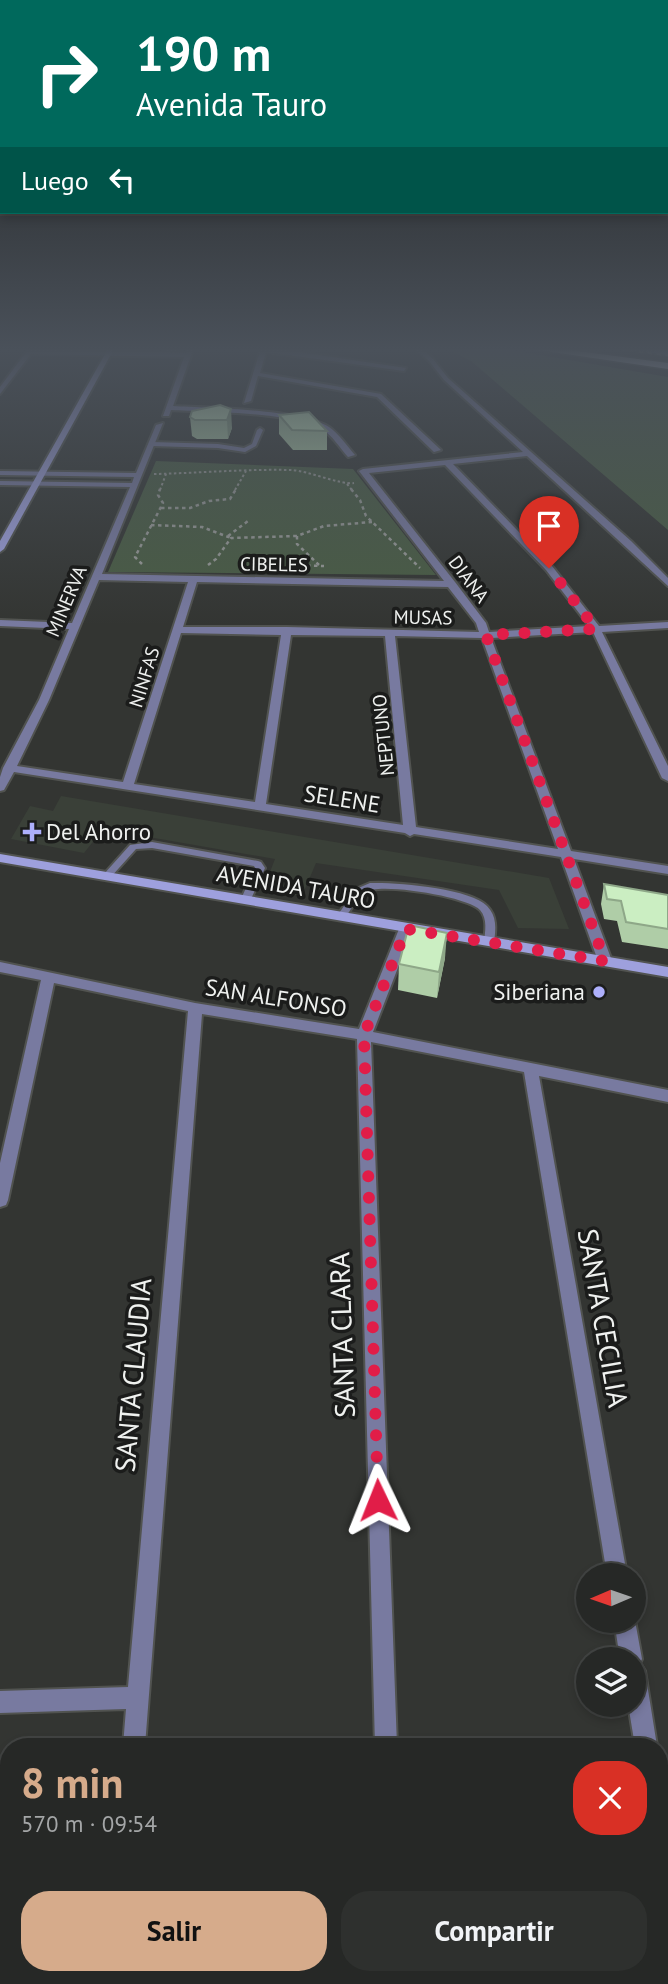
<!DOCTYPE html>
<html lang="es">
<meta charset="utf-8">
<style>
:root{--surface:#262826;--page:#2e302e;--text:#f1f3f6;--muted:#a4a6a7;--line:#424443;--accent:#d6ab8b}
body{margin:0;font-family:"PT Sans",sans-serif;background:var(--page);color:var(--text);height:100vh;display:flex;flex-direction:column;font-size:26px;white-space:nowrap}
*{box-sizing:border-box;margin:0}
p{font-size:23px;color:var(--muted)}
.icon{flex:none;width:38px;height:38px;fill:none;stroke:currentColor;stroke-width:2;stroke-linecap:round;stroke-linejoin:round}
.map{position:relative;flex:1;overflow:hidden}
.details{position:absolute;left:0px;top:1738px;width:668px;height:247px;display:flex;flex-direction:column;background:var(--surface);border-radius:28px 28px 0 0;box-shadow:0 4px 10px #0003,0 0 0 2px var(--line)}
.details>*{flex:none}
.hud{position:absolute;left:0px;top:0px;width:668px;height:214px;box-shadow:0 4px 10px #0003,0 0 0 2px var(--line);background:#00695c;color:#fff;overflow:hidden}
.needle{width:46px;rotate:268deg}
.fabs{position:absolute;left:576px;top:1563px;display:grid;gap:14px}
.fabs a{display:grid;place-items:center;width:70px;height:70px;border-radius:50%;background:var(--surface);box-shadow:0 4px 10px #0003,0 0 0 2px var(--line);font-size:35px}
.pin{position:absolute;display:grid;place-items:center;width:60px;height:60px;color:#fff;margin:-72px -30px;border-radius:50% 50% 50% 0;rotate:-45deg;box-shadow:0 0 7px #0007}
.pin .icon{rotate:45deg}
.me{position:absolute;width:77px;margin:-38px;rotate:358deg;stroke-linejoin:round;filter:drop-shadow(0 0 5px #0008)}
.turn{display:flex;align-items:center;gap:24px;height:147px;padding:0 21px;font-size:32px}
.turn .icon{width:91px;height:91px;stroke-width:2.5}
.turn b{display:block;font-size:49px;line-height:60px}
.then{display:flex;align-items:center;height:66px;padding:0 21px;background:#0003;gap:14px;font-size:26px}
.round{display:grid;place-items:center;flex:none;width:74px;height:74px;border-radius:28px;background:var(--page)}
.summary{display:flex;align-items:center;justify-content:space-between;height:119px;padding:0 21px}
h1{font-size:42px;font-weight:700;line-height:52px;color:var(--accent)}
.action{display:flex;gap:14px;margin-top:auto;padding:14px 21px}
.action a{flex:1;height:80px;border-radius:28px;background:var(--accent);color:#111;font-size:28px;font-weight:700;line-height:80px;text-align:center}
.action a+a{background:var(--page);color:var(--text)}
.map>svg:first-child{display:block}
.built{fill:#3a4038}
.green{fill:#495c43}
.lines{fill:none;stroke-linecap:round;stroke-linejoin:round}
.lane-casing{stroke:#515350;stroke-width:4}
.street-casing{stroke:#515350;stroke-width:4}
.secondary-casing{stroke:#515350;stroke-width:4}
.highway-casing{stroke:#515350;stroke-width:3}
.path-far1{stroke:#999b98;stroke-width:2;stroke-dasharray:2.5 2.5;stroke-linecap:butt}
.path{stroke:#999b98;stroke-width:2.5;stroke-dasharray:3.5 3.5;stroke-linecap:butt}
.lane{fill:#787aa0;fill-rule:evenodd}
.street{fill:#787aa0;fill-rule:evenodd}
.secondary{fill:#9ea0dd;fill-rule:evenodd}
.highway{fill:#e0e2f5;fill-rule:evenodd}
.rail{stroke:#b7b9b7;stroke-width:2.5;stroke-dasharray:4.5 4.5;stroke-linecap:butt}
.wall{fill:#afcda7}
.shaded-wall{fill:#8ea788}
.building{fill:#cbeec2;stroke:#8ea788;stroke-width:2}
.route{stroke:#e11d48;stroke-width:12;stroke-dasharray:0 21.6}
.poi-dot{fill:#adaffb;stroke:#1b1c1b;stroke-width:2.5}
.labels{text-anchor:middle;stroke-width:7;stroke-linejoin:round;paint-order:stroke}
.far-street-label{font-size:19px;fill:#eff1ef;stroke:#1b1c1b}
.street-label{font-size:23px;fill:#eff1ef;stroke:#1b1c1b}
.poi-label{font-size:23px;fill:#eff1ef;stroke:#1b1c1b;text-anchor:start}
.near-street-label{font-size:28px;fill:#eff1ef;stroke:#1b1c1b}
</style>
<div class="map">
<svg width="668" height="1984" viewBox="0 0 668 1984">
<rect width="100%" height="100%" fill="#333532"/>
<polygon class="built" points="61,796 549,878 569,929 518,928 499,890 316,863 302,896 263,890 275,859 103,829 84,853 11,839 30,806 53,811"/>
<g class="green">
<polygon points="443,347 493,347 668,377 668,530 471,361"/>
<polygon points="156,461 353,469 436,575 108,572"/>
</g>
<g class="lines">
<defs>
<g id="lane">
<polygon points="260,428 263,430 256,446 245,452 218,448 152,446 149,444 152,442 218,444 244,448 252,444 257,430"/>
<polygon points="152,842 258,861 261,862 265,868 251,899 246,902 241,899 255,868 254,866 152,848 136,849 110,878 104,878 102,876 104,874 130,845"/>
<path d="M370 883C395 882 470 888 487 906 497 916 496 929 494 942L489 945 484 942C485 932 488 919 480 910 469 897 380 882 365 892 357 897 351 910 345 918H339L337 916 356 889Z"/>
<polygon points="369,1976 446,1976 450,1977 453,1984 369,1984 367,1980"/>
</g>
<g id="street">
<path d="M30 347H36L34 350 186 353 188 347H194L173 406C209 408 300 409 329 427 339 434 347 446 355 455L348 457C340 448 332 435 322 429 292 412 208 412 171 410L169 416H163L184 357 31 354 0 394V387Z"/>
<polygon points="245,347 265,347 406,368 404,371 266,352 260,373 381,394 441,450 434,452 377,397 258,376 251,401 244,403 260,351"/>
<path d="M413 347H420L433 359 448 378 631 541 668 578V586L527 456 453 464 552 566 599 626 668 622V628L602 632 668 766V781L662 778 593 632 491 638 571 851 668 866V874L574 859 612 961 610 964 605 966 598 961 561 857 414 834 410 836 405 833 14 772 4 790 0 791V777L3 768 39 700 69 629 0 626V620L72 623 130 487 0 485V481L132 483 134 477 0 475V471L136 473 156 425 163 423 102 574 444 581 359 471 363 469 523 452 444 380 429 361ZM445 465 546 570 589 626 489 632 486 623 455 582 369 473ZM99 580 188 582 123 782 17 766 49 700ZM197 582 448 587 476 623 479 632 287 627H183ZM181 633 281 635 255 802 134 784ZM291 635 385 636 403 825 266 804ZM395 636 482 638 558 849 416 827Z"/>
<polygon points="406,925 413,929 373,1032 668,1090 668,1102 539,1076 627,1575 607,1575 524,1072 371,1042 397,1746 375,1746 357,1039 202,1014 145,1746 123,1746 126,1709 0,1713 0,1691 128,1687 188,1011 54,983 8,1200 6,1205 0,1207 0,1163 41,980 0,972 0,962 195,1003 359,1029 399,929"/>
<polygon points="634,1615 642,1659 640,1663 645,1671 657,1746 635,1746 628,1704 634,1704 634,1659 620,1659 614,1620 634,1620"/>
<polygon points="660,1813 668,1816 668,1885 660,1882"/>
<rect x="105" y="1976" width="26" height="8"/>
<polygon points="359,1976 393,1976 389,1984 355,1984"/>
</g>
<g id="secondary">
<polygon points="109,347 115,347 4,549 0,552 0,541"/>
<polygon points="623,347 668,351 668,355 626,349"/>
<polygon points="0,854 668,967 668,977 0,862"/>
</g>
<polygon id="highway" points="518,347 547,347 668,363 668,369"/>
</defs>
<use href="#lane" class="lane-casing"/>
<use href="#street" class="street-casing"/>
<use href="#secondary" class="secondary-casing"/>
<use href="#highway" class="highway-casing"/>
<g class="path-far1">
<path d="M154 474C199 473 245 469 291 470 310 471 339 485 354 483"/>
<polyline points="347,484 352,490"/>
<polyline points="160,490 166,474"/>
<polyline points="235,490 246,471"/>
</g>
<g class="path">
<polyline points="351,489 360,500 366,516 420,568"/>
<polyline points="161,508 190,508 209,501 230,499 236,489"/>
<polyline points="151,525 202,527 231,538"/>
<polyline points="228,536 248,521"/>
<polyline points="142,564 135,557 163,503 158,495 160,489"/>
<polyline points="265,564 324,566"/>
<polyline points="208,565 216,559 231,538 297,536"/>
<polyline points="319,565 297,544 297,536 324,526 372,522"/>
</g>
<use href="#lane" class="lane"/>
<use href="#street" class="street"/>
<use href="#secondary" class="secondary"/>
<use href="#highway" class="highway"/>
<polyline class="rail" points="603,347 668,355"/>
</g>
<g class="wall">
<polygon points="118,347 178,347 176,351"/>
<polygon points="220,405 232,428 228,439 197,439 192,436 190,417"/>
<polygon points="279,415 327,431 327,450 293,450 279,434"/>
<polygon points="604,884 668,895 668,949 622,942 617,921 604,919 601,904"/>
<polygon points="445,958 437,998 398,990 399,964"/>
</g>
<g class="shaded-wall">
<polygon points="231,409 232,428 228,439 227,420"/>
<polygon points="447,933 445,958 437,998 439,972"/>
</g>
<g class="building">
<polygon points="220,405 231,409 227,420 195,420 190,417 192,411"/>
<polygon points="309,412 327,431 292,430 279,415"/>
<polygon points="604,884 668,895 668,929 626,922 621,901 607,899"/>
<polygon points="409,925 447,933 439,972 399,964"/>
</g>
<linearGradient id="sky" x2="0" y2="1"><stop stop-color="#1c1d1c"/><stop offset="0.56" stop-color="#4a515a"/><stop offset="1" stop-color="#4a515a" stop-opacity="0"/></linearGradient>
<rect width="668" height="625" fill="url(#sky)"/>
<g class="lines">
<polyline class="route" points="378,1500 364,1035 406,929 605,961 486,635 596,629 549,568"/>
</g>
<g class="poi-dot">
<path d="M28.5 821.5h7v7h7v7h-7v7h-7v-7h-7v-7h7z"/>
<circle cx="599" cy="992" r="7"/>
</g>
<g class="labels">
<g class="far-street-label">
<text transform="translate(274 564) rotate(1)" y="7">CIBELES</text>
<text transform="translate(469 579) rotate(53)" y="7">DIANA</text>
<text transform="translate(66 601) rotate(-67)" y="7">MINERVA</text>
<text transform="translate(423 617) rotate(1)" y="7">MUSAS</text>
<text transform="translate(144 677) rotate(-73)" y="7">NINFAS</text>
<text transform="translate(383 735) rotate(-96)" y="7">NEPTUNO</text>
</g>
<g class="street-label">
<text transform="translate(342 799) rotate(9)" y="8">SELENE</text>
<text transform="translate(296 887) rotate(10)" y="8">AVENIDA TAURO</text>
<text transform="translate(276 998) rotate(9)" y="8">SAN ALFONSO</text>
</g>
<g class="poi-label">
<text x="46" y="840">Del Ahorro</text>
<text x="585" y="1000" text-anchor="end">Siberiana</text>
</g>
<g class="near-street-label">
<text transform="translate(603 1318) rotate(80)" y="10">SANTA CECILIA</text>
<text transform="translate(342 1335) rotate(-92)" y="10">SANTA CLARA</text>
<text transform="translate(133 1375) rotate(-85)" y="10">SANTA CLAUDIA</text>
</g>
</g>
</svg>
<div class="fabs">
<a><svg class="needle" viewBox="-14 -14 28 28"><path d="M0-13l5 13h-10z" fill="#e53935"/><path d="M0 13l5-13h-10z" fill="#a4a6a7"/></svg></a>
<a><svg class="icon" aria-label="layers" viewBox="0 0 24 24"><path d="M12 4l9 5-9 5-9-5zM3 14l9 5 9-5"/></svg></a>
</div>
<div class="pin" style="left:549px;top:568px;background:#d93025"><svg class="icon" aria-label="arrive" viewBox="0 0 24 24"><path d="M6 21V4h12l-3 4 3 4H6"/></svg></div>
<svg class="me" style="left:378px;top:1500px" viewBox="-20 -20 40 40"><path d="M0-17L14 15 0 8-14 15z" fill="#e11d48" stroke="#fff" stroke-width="4"/></svg>
<div class="hud">
<div class="turn"><svg class="icon" aria-label="right" viewBox="0 0 24 24"><path d="M7 20v-9h11M14 6l5 5-5 5"/></svg><div><b>190 m</b>Avenida Tauro</div></div>
<div class="then">Luego<svg class="icon" aria-label="left" viewBox="0 0 24 24"><path d="M17 20v-9H6M10 6l-5 5 5 5"/></svg></div>
</div>
<section class="details">
<div class="summary"><div><h1>8 min</h1><p>570 m · 09:54</p></div><a class="round" style="background:#d93025;color:#fff"><svg class="icon" aria-label="close" viewBox="0 0 24 24"><path d="M6 6l12 12M18 6L6 18"/></svg></a></div>
<div class="action"><a>Salir</a><a>Compartir</a></div>
</section>
</div>
